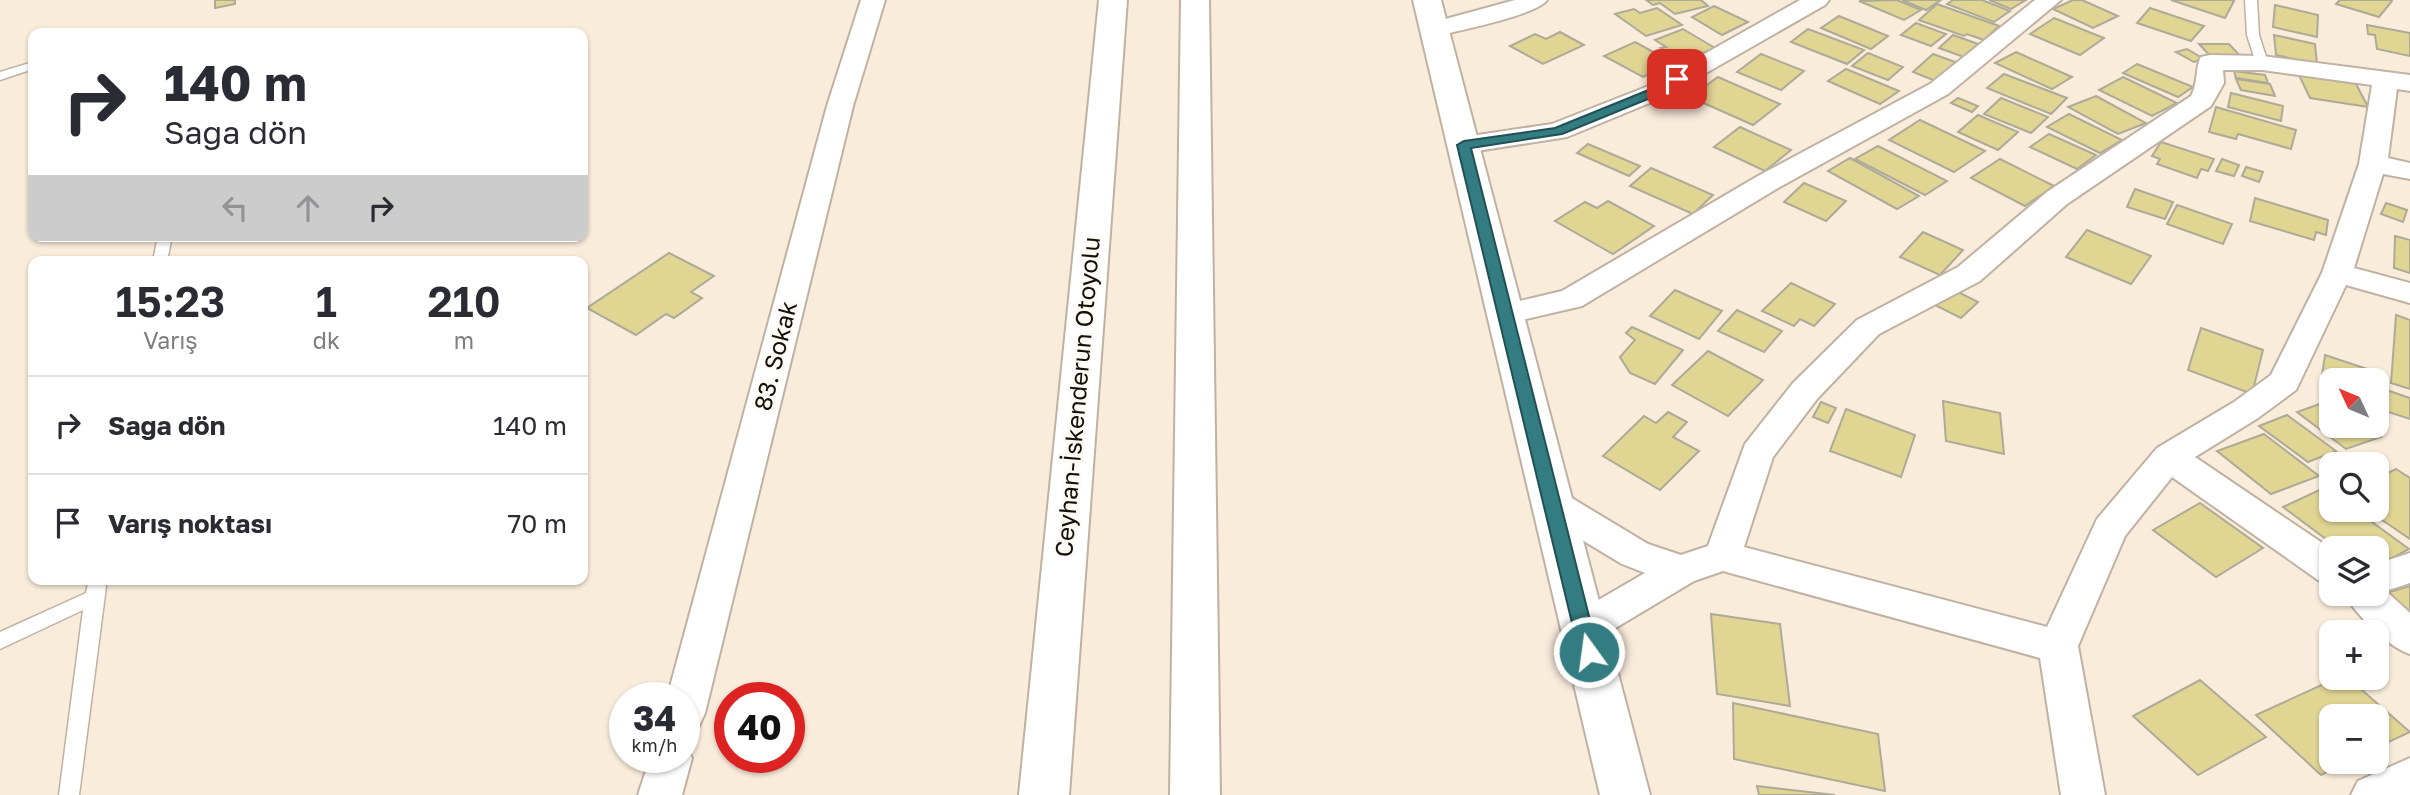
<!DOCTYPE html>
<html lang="tr">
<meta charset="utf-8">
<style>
:root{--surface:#fff;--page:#f2f2f3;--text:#2b2b33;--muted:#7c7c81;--line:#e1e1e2}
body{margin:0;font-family:"Golos Text",sans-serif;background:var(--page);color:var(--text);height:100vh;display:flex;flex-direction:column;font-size:26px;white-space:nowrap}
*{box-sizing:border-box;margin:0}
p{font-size:23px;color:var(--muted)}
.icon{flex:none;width:38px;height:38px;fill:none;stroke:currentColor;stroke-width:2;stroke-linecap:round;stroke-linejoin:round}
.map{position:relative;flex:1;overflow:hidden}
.drawer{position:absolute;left:28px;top:256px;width:560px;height:329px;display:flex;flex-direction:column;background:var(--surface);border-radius:14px;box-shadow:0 2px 5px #0004}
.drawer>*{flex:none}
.hud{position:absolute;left:28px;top:28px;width:560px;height:214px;border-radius:14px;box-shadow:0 2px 5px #0004;background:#fff;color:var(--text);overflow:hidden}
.needle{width:46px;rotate:314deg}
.buttons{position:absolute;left:2319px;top:368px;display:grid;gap:14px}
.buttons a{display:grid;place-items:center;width:70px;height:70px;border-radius:14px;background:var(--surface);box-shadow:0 2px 5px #0004;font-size:35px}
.speed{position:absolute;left:609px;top:682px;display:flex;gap:14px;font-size:35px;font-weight:700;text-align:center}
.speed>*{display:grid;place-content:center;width:91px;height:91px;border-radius:50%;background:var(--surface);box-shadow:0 2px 5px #0004;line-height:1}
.speed small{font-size:18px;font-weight:400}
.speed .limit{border:10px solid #d22;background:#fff;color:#111}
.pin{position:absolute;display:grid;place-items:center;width:60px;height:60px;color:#fff;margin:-30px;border-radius:14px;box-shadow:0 4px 10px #0006}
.me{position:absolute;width:77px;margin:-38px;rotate:346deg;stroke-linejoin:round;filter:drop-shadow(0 0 5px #0008)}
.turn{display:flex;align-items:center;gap:24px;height:147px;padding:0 21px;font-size:32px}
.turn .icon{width:91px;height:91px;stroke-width:2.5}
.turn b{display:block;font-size:49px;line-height:60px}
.lanes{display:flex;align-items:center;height:66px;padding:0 21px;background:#0003;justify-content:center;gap:35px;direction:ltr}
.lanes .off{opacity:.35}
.eta{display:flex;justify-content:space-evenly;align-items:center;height:119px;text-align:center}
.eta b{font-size:42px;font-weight:600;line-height:49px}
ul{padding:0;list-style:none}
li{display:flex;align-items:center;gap:21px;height:98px;padding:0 21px;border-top:2px solid var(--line)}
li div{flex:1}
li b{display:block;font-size:26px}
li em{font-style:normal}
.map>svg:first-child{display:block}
.building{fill:#e1d594;stroke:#adaa97;stroke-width:2}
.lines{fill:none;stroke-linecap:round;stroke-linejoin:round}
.service-casing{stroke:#bfb2a2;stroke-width:3}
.minor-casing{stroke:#bfb2a2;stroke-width:4}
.tertiary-casing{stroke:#bfb2a2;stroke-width:4}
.motorway-casing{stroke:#bfb2a2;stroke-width:4}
.service{fill:#fff;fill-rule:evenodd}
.minor{fill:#fff;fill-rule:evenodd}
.tertiary{fill:#fff;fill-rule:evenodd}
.motorway{fill:#fff;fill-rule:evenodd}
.route{fill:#337c81;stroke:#215154;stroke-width:2}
.labels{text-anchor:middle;stroke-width:6;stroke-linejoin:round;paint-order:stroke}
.street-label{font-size:24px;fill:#130f09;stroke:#fefbf7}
</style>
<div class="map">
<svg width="2410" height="795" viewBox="0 0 2410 795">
<rect width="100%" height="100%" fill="#faecdb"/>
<g class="building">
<polygon points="215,0 235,0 235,4 215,8"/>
<polygon points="1646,0 1701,0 1708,6 1675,14 1660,3 1653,5"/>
<polygon points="1897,0 1921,10 1904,20 1859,1"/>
<polygon points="1902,0 1941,0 1926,10"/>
<polygon points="1953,0 1982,0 2010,11 1994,22 1947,4"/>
<polygon points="1989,0 2026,0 2011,9"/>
<polygon points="2073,0 2082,0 2118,16 2093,28 2053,9"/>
<polygon points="2171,0 2231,0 2234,1 2225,18"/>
<polygon points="2340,0 2390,0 2392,1 2379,17 2336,4"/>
<polygon points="1937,4 1999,26 1984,40 1967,34 1964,36 1919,20"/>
<polygon points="2275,5 2318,15 2317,37 2273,27"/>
<polygon points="1714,6 1748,22 1722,35 1692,17"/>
<polygon points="1657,8 1682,25 1646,36 1615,14 1634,9 1640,13"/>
<polygon points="2150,8 2204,26 2191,41 2137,23"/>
<polygon points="1839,16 1888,36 1871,49 1821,28"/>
<polygon points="2054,18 2104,38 2080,55 2030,34"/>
<polygon points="1916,23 1946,34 1931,46 1901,35"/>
<polygon points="2367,25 2410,33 2410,56 2377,49 2375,35 2368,34"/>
<polygon points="1683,29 1715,48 1683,61 1661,48 1666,47 1655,40"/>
<polygon points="1808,29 1864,50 1847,64 1791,42"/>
<polygon points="1560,32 1584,45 1543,64 1510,46 1535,34 1546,39"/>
<polygon points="1953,35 1978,44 1964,57 1939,48"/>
<polygon points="2274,35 2315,44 2317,64 2276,55"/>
<polygon points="1635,42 1673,63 1643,77 1604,56"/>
<polygon points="2199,44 2229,44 2243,59 2212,58"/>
<polygon points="2187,49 2204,59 2194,62 2176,52"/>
<polygon points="2016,52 2072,77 2052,89 1995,63"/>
<polygon points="1868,53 1903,67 1888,80 1852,66"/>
<polygon points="1761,54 1804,71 1781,90 1737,72"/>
<polygon points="1933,54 1958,63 1938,82 1913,72"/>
<polygon points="2137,64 2193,87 2178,97 2123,73"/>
<polygon points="1846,69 1899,91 1880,104 1828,81"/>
<polygon points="2234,71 2265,75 2268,83 2236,78"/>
<polygon points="2004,74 2067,98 2051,114 1987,88"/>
<polygon points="2299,75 2356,84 2368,107 2310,98"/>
<polygon points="1718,77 1780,104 1753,125 1690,97"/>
<polygon points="2123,77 2177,103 2152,116 2099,90"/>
<polygon points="2236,79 2270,84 2275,96 2241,90"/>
<polygon points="2231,93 2283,106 2281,121 2228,107"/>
<polygon points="2096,96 2146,123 2118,134 2068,107"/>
<polygon points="1958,98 1978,106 1972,112 1951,103"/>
<polygon points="2001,98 2048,117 2031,133 1984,114"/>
<polygon points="2216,107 2296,130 2291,149 2238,134 2236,139 2209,132"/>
<polygon points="2069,114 2122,140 2100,153 2047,127"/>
<polygon points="1978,115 2018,132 1998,150 1958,132"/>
<polygon points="1920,120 1985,151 1954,172 1889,140"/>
<polygon points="1740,127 1791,150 1765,171 1714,147"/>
<polygon points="2049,134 2096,155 2077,169 2030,147"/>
<polygon points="2161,142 2214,159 2208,171 2201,169 2197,178 2157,164 2160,159 2152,156"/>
<polygon points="1588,144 1640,166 1629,176 1577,153"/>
<polygon points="1878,146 1947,181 1925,195 1855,159"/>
<polygon points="1850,158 1919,196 1897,209 1828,171"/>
<polygon points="2000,159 2054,186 2025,206 1971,178"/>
<polygon points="2222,159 2239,165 2234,176 2216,171"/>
<polygon points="2246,167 2263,172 2259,182 2242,176"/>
<polygon points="1651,168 1713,195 1693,214 1630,186"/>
<polygon points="1804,183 1846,201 1826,221 1784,202"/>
<polygon points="2135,189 2173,202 2165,219 2127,207"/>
<polygon points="2255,198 2328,220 2326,235 2316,232 2314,240 2250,221"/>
<polygon points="1608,201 1654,226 1613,254 1555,221 1585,202 1597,208"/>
<polygon points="2386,203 2407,210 2403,222 2381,214"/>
<polygon points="2177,205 2232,224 2223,244 2167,224"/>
<polygon points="2087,230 2151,256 2131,284 2066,257"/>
<polygon points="1923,232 1963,250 1940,275 1900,257"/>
<polygon points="2395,236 2410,240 2410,273 2394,268"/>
<polygon points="669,253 714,276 691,292 702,298 674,318 666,314 636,335 587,308"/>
<polygon points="1791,283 1835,304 1814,326 1800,319 1794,326 1762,311"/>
<polygon points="1952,289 1978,302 1961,318 1935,305"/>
<polygon points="1675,290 1722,311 1699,339 1650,316"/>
<polygon points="1737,310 1782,331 1764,352 1718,331"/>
<polygon points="2396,315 2410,320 2410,389 2391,383"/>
<polygon points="1632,327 1683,350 1655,384 1630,373 1620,357 1635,340 1626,333"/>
<polygon points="2201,328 2263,350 2252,394 2188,370"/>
<polygon points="1708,351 1763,380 1728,416 1672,385"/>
<polygon points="2325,355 2379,373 2378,387 2410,398 2410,419 2376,408 2376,380 2331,380 2331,393 2320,389"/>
<polygon points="2331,400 2331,425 2365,425 2381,437 2346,449 2297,412"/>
<polygon points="1943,401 2000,413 2004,454 1946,441"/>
<polygon points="1821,402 1836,408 1828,423 1813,417"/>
<polygon points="1846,409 1915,435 1901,477 1830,451"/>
<polygon points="1668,412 1687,422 1673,437 1699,451 1660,490 1603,456 1644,416 1656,423"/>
<polygon points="2287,415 2336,451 2308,462 2259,426"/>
<polygon points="2264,434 2319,476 2271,494 2217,451"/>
<polygon points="2396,469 2410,478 2410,539 2366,509 2376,509 2376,479"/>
<polygon points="2324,488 2331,493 2331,509 2354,509 2409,549 2385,562 2376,555 2376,548 2338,548 2283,507"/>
<polygon points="2200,503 2263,548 2216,577 2153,530"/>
<polygon points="2410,586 2410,621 2380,595"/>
<polygon points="1711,614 1780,624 1790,706 1717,694"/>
<polygon points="2339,677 2347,677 2410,732 2376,748 2376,716 2331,716 2331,761 2349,761 2321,775 2256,715"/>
<polygon points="2200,680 2266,737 2198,775 2133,716"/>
<polygon points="1733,703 1878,734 1885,791 1734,759"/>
<polygon points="1757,786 1835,795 1759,795"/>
</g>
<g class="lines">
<defs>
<g id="service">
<polygon points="2245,0 2257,0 2259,35 2268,63 2266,66 2262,67 2256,63 2247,35"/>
<polygon points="171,30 181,30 187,33 165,33"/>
<polygon points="33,62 33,69 0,80 0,72"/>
<polygon points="158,236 172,236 167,261 153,261"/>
<polygon points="89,579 107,579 79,795 59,795 83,610 0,649 0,632 86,593"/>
</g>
<g id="minor">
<polygon points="861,0 885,0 853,106 705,713 699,726 684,731 684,698 667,698 827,106"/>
<path d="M1515 0H1547C1537 15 1457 31 1436 36L1427 34 1424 29 1427 24Z"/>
<polygon points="1800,0 1829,0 1825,5 1664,97 1567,137 1464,153 1454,151 1451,145 1454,139 1464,137 1552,124 1646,87"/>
<polygon points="2035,0 2061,0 1948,94 1778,188 1582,306 1505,324 1494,321 1489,314 1494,307 1562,291 1758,176 1930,84"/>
<path d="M2210 55 2262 56 2410 75V91L2397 89 2388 158 2410 163V179L2383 174 2354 268 2410 283V303L2346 285 2296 390 2258 418 2195 457 2331 549V584L2318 580 2172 477 2125 536 2078 646 2105 795H2061L2040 658 1723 571 1694 581 1597 639 1583 644 1569 639 1564 628 1569 617 1645 573 1622 564 1539 514 1534 504 1539 494 1552 490 1565 494 1648 544 1681 555 1708 546 1745 444 1793 383 1857 320 1958 267 2047 192 2191 96C2199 81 2195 66 2201 57ZM2223 70H2262L2372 85 2359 164 2322 273 2271 375 2234 402 2157 448 2097 519 2047 627 1744 547 1773 457 1817 399 1879 334 1980 281 2067 204 2211 106 2224 83Z"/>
<path d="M2410 553V583L2386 591 2410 613V654C2388 647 2355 614 2344 593H2376V564Z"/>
<polygon points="684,744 692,758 682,795 638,795 650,758 684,758"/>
<polygon points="2410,758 2410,795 2351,795 2358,781"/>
</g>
<polygon id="tertiary" points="1413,0 1441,0 1650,795 1600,795"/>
<g id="motorway">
<polygon points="1099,0 1127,0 1069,795 1019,795"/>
<polygon points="1181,0 1209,0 1220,795 1170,795"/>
</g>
</defs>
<use href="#service" class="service-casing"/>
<use href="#minor" class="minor-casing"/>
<use href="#tertiary" class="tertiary-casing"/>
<use href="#motorway" class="motorway-casing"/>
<use href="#service" class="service"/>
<use href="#minor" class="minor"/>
<use href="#tertiary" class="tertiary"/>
<use href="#motorway" class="motorway"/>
</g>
<polygon class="route" points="1677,75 1681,77 1681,82 1660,94 1562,134 1471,148 1598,652 1595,658 1589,660 1582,658 1579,652 1457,145 1464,141 1555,128 1651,89"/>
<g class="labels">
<g class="street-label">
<text transform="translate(776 356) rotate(-76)" y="8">83. Sokak</text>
<text transform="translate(1078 397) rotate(-85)" y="8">Ceyhan-İskenderun Otoyolu</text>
</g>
</g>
</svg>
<div class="buttons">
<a><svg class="needle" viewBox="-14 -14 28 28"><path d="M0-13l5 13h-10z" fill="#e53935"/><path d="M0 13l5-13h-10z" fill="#7c7c81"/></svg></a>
<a><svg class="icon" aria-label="search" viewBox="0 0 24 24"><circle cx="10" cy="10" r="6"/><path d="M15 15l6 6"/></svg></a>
<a><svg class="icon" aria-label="layers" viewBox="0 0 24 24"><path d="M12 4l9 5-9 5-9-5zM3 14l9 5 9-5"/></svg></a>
<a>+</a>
<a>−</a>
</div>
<div class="speed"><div>34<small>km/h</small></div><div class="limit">40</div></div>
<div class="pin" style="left:1677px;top:79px;background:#d93025"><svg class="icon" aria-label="arrive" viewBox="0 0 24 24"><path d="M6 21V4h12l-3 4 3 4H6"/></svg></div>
<svg class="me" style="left:1589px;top:652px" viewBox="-20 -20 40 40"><circle r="17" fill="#337c81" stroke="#fff" stroke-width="3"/><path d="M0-11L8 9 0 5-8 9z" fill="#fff"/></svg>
<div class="hud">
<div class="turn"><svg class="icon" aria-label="right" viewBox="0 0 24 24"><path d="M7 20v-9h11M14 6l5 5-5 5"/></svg><div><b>140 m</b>Sağa dön</div></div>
<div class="lanes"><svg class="icon off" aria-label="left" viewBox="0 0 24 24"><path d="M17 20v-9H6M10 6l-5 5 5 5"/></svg><svg class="icon off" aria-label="ahead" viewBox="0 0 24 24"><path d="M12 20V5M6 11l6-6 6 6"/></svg><svg class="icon" aria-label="right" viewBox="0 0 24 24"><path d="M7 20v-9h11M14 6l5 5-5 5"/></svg></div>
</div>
<section class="drawer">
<div class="eta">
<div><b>15:23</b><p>Varış</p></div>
<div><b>1</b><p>dk</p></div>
<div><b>210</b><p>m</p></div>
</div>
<ul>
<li><svg class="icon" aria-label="right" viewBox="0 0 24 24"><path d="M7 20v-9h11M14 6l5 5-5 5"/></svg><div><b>Sağa dön</b></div><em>140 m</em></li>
<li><svg class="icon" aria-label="arrive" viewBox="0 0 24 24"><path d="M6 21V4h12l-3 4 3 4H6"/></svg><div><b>Varış noktası</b></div><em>70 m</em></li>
</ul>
</section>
</div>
